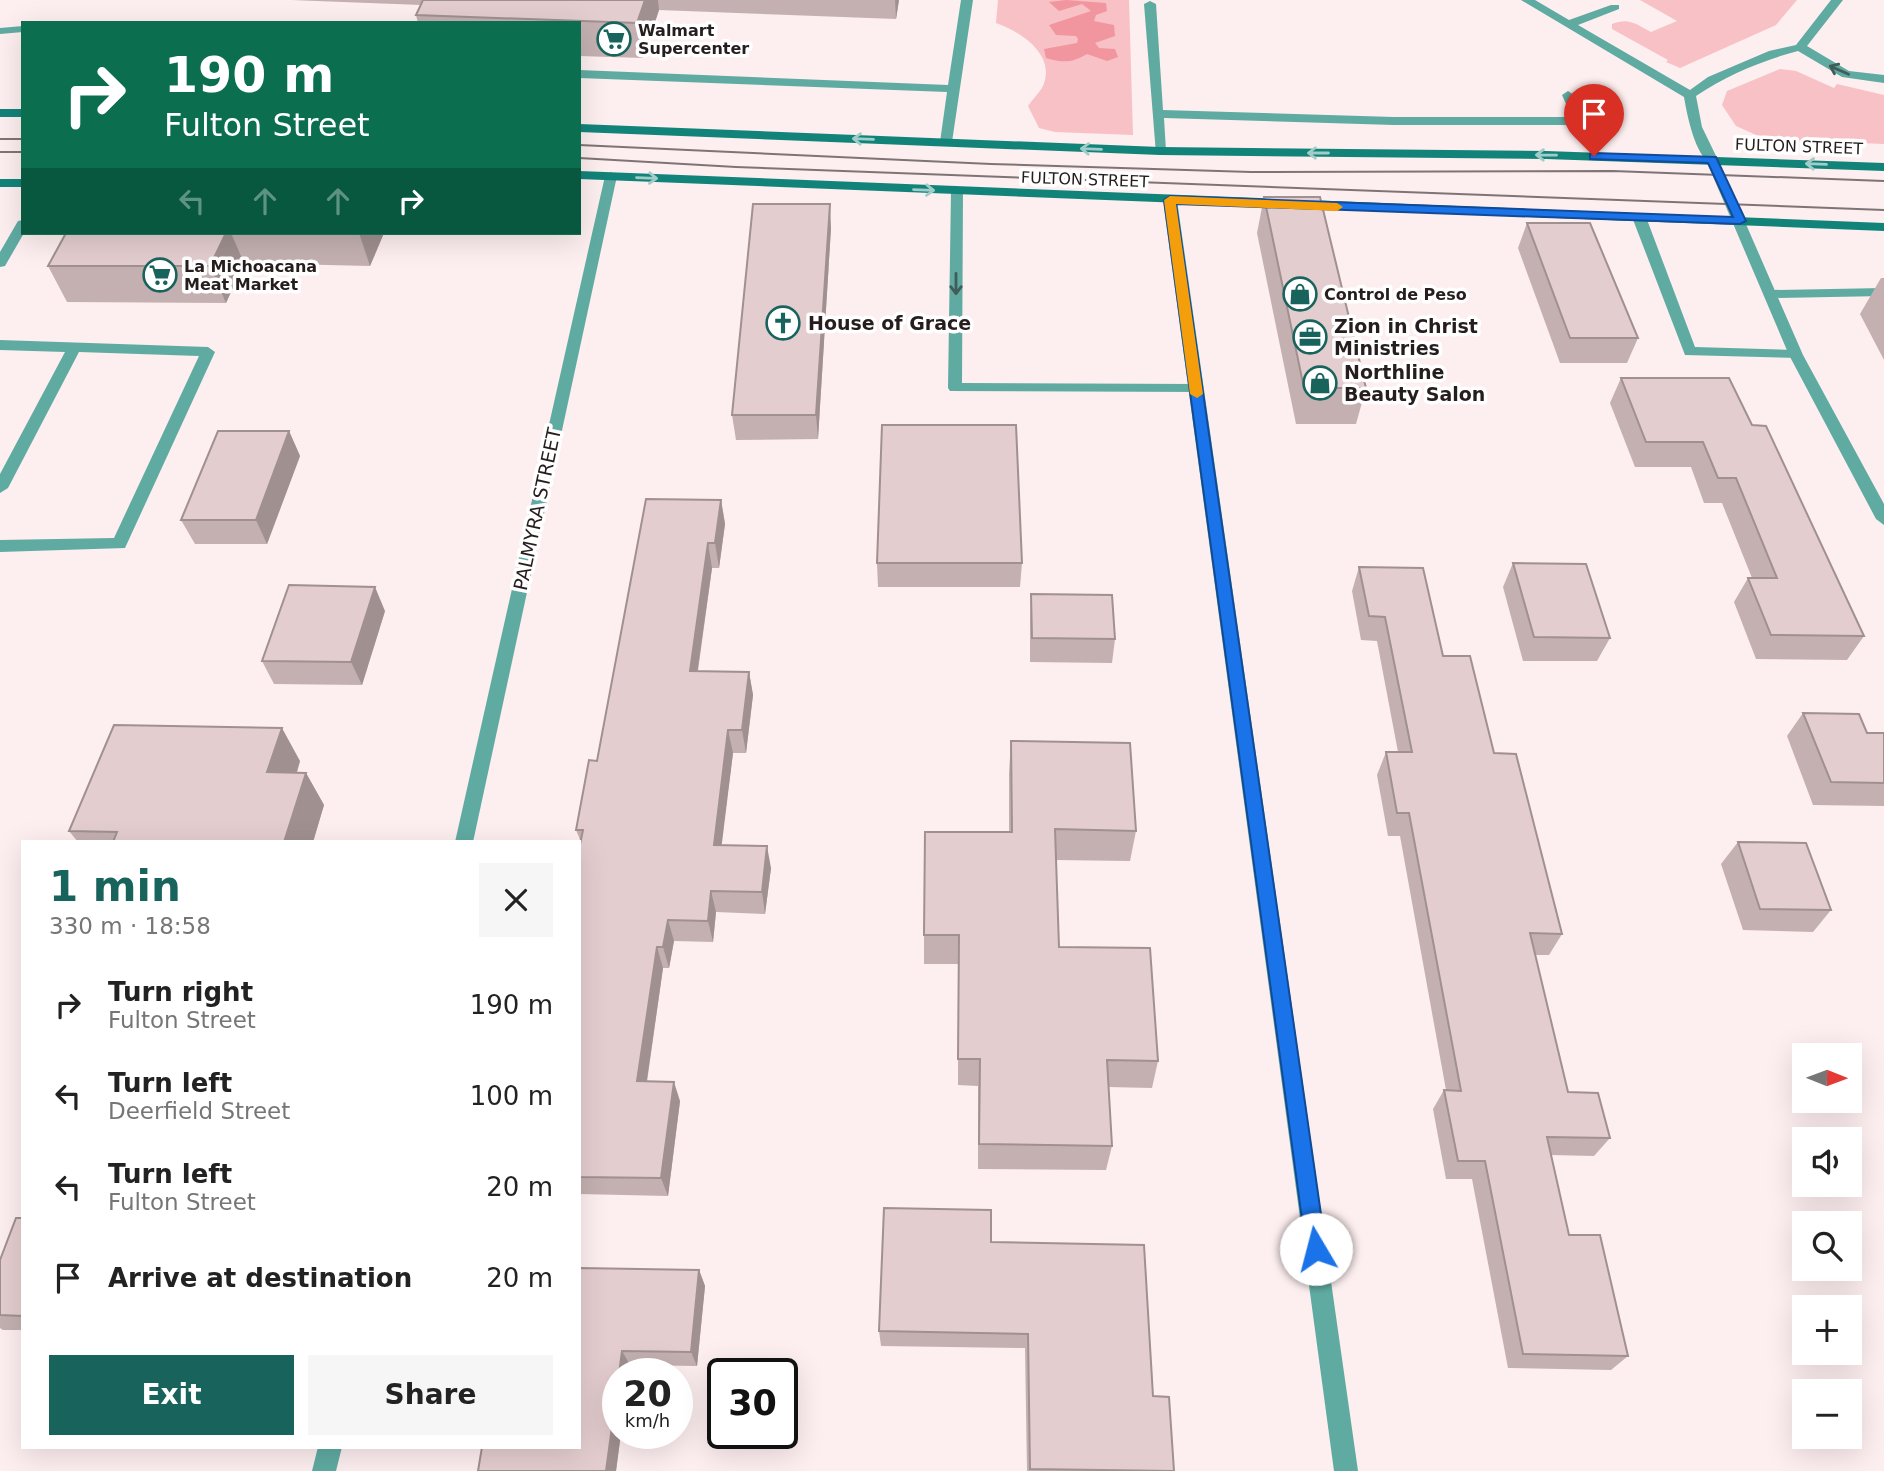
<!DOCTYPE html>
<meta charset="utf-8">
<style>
:root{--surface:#fff;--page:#f6f6f6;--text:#222;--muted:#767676;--accent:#18645d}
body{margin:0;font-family:"DejaVu Sans",sans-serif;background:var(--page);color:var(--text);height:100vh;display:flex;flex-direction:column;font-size:26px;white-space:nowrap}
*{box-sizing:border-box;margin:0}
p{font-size:23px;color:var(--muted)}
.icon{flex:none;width:38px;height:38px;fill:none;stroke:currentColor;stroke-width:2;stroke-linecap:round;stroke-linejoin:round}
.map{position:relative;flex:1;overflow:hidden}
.drawer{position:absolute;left:21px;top:840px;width:560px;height:609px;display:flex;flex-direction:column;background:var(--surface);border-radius:0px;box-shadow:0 7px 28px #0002}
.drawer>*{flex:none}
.banner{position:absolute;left:21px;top:21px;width:560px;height:214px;border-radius:0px;box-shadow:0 7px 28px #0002;background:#0b6e4f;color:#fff;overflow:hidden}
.needle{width:46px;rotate:91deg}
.tools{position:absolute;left:1792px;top:1043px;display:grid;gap:14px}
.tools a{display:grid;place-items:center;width:70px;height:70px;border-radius:0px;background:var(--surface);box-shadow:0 7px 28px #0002;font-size:35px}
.speed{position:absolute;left:602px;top:1358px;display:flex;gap:14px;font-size:35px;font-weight:700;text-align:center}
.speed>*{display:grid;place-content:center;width:91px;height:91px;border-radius:50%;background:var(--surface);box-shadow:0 7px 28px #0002;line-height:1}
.speed small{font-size:18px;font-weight:400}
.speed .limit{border:4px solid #111;border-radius:10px;background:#fff;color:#111}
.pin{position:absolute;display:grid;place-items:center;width:60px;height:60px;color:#fff;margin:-72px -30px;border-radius:50% 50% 50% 0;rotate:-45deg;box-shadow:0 0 7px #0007}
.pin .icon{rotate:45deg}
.me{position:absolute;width:77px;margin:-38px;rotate:352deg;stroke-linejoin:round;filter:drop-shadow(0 0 5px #0008)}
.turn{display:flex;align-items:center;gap:24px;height:147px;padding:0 28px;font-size:32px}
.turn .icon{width:91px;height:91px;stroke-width:2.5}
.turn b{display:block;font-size:49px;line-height:60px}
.lanes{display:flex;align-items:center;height:66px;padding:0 28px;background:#0003;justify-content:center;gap:35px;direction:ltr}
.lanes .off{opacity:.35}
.round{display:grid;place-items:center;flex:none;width:74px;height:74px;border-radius:0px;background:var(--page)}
.headline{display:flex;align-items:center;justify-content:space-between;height:119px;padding:0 28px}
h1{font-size:42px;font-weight:600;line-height:52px;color:var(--accent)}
.action{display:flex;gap:14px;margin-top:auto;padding:14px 28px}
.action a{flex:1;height:80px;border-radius:0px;background:var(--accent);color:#fff;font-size:28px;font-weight:600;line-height:80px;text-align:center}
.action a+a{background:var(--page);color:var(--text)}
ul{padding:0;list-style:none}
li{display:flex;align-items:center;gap:21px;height:91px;padding:0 28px}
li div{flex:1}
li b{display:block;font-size:26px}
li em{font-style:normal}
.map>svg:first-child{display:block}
.green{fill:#f8c1c5}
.forest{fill:#f1959f}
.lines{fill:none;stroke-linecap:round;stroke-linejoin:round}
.service{fill:#5faba2;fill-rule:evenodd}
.minor{fill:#5faba2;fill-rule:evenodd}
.secondary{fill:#128379;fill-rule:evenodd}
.tram{stroke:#7f7475;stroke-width:2}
.wall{fill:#c4b0b1}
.shaded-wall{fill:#a09090}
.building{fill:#e4cdce;stroke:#a09090;stroke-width:2}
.oneway{stroke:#405d59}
.oneway2{stroke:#a0cdc9}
.route{fill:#1a73e8;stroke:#114b97;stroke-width:2}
.slow{fill:#f59e0b}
.labels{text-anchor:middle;stroke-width:7;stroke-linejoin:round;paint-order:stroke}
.far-poi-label{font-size:16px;font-weight:bold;fill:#261e1e;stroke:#fff;text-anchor:start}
.far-street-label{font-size:16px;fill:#261e1e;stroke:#fff}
.poi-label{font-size:19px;font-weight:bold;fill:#261e1e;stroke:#fff;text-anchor:start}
.street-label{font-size:19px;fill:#261e1e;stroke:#fff}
</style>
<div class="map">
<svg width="1884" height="1471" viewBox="0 0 1884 1471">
<rect width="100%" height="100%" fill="#fdeeef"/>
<g class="green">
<path d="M998 0H1129L1133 135 1055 132 1039 128 1028 106C1032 100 1038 94 1042 88 1058 56 1022 32 996 23Z"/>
<path d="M1640 0H1797L1776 25 1680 68 1666 62 1668 60 1612 29V24C1629 17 1636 24 1651 32L1677 21Z"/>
<polygon points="1780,69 1796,71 1834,88 1837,84 1884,95 1884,144 1765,139 1736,126 1722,105 1727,91"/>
</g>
<path class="forest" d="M1066 0 1106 3 1107 11 1096 15 1094 21 1114 25 1115 36 1095 43 1099 48 1115 49 1118 57 1107 61 1087 54C1072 63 1063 63 1046 58L1044 49 1077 43 1078 39 1076 36 1056 35 1049 25 1091 11 1082 4 1059 11 1049 2Z"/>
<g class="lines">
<g class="service">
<polygon points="961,0 973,0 952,142 946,146 940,142 947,92 579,78 579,70 948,85"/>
<path d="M1521 0H1535L1569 20 1611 5H1619V9L1578 25 1690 90 1708 77 1769 51 1796 45 1831 0H1843L1807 46 1849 71 1884 75V83L1842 77 1798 51C1763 60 1727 75 1696 96L1702 127 1718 160 1712 164C1695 157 1687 114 1684 97Z"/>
<polygon points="1150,1 1156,4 1163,110 1394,117 1572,117 1562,95 1568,91 1574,95 1586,121 1580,125 1394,125 1164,118 1166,151 1164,154 1156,154 1144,4"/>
<polygon points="23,26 23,32 0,34 0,28"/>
<polygon points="957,187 963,191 962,383 1196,384 1201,386 1203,389 1201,392 950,391 948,388 951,191"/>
<polygon points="1639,213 1646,217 1695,347 1796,350 1801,352 1801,358 1685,355 1632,217"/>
<polygon points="1884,288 1884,296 1771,298 1764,294 1771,290"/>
<polygon points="0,340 208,347 215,352 125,548 0,552 0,540 114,538 199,356 79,352 8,488 0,493 0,474 65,352 0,350"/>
</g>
<g class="minor">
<polygon points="1712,156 1718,160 1803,355 1884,504 1884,525 1876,519 1789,355 1706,160"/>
<polygon points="611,172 617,176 473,842 455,842 605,176"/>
<polygon points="1170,196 1177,200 1358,1471 1334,1471 1163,200"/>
<polygon points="23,220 24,233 5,266 0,267 0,252 18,221"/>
<polygon points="318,1447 342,1447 336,1471 312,1471"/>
</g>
<g class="secondary">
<rect x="0" y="109" width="23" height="8"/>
<polygon points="579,124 1160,147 1546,151 1884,163 1884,171 1546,159 1160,155 579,132"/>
<polygon points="579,171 1884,223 1884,231 579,179"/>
<rect x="0" y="179" width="23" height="8"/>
</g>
<g class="tram">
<polyline points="0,139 23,139"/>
<polyline points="579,145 991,164 1251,172 1613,171 1884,181"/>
<polyline points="0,152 23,152"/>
<polyline points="579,158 736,167 1884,210"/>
</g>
</g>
<g class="wall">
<polygon points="291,0 899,0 896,19 659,10 643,58 579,56 579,23 418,23 416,15 421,5"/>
<polygon points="1264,197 1366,388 1356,424 1296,424 1257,233"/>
<polygon points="1527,223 1638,338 1627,363 1560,363 1518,248"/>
<polygon points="831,228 818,439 736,440 732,415"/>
<polygon points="66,233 384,233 370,266 244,263 226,303 67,302 48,266"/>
<polygon points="1881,278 1884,278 1884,360 1860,314"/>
<polygon points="1621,378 1752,425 1864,636 1847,660 1756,659 1734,602 1748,578 1752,578 1722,503 1704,503 1691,467 1635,467 1610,403"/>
<polygon points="289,431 300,456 267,544 195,544 181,520"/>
<polygon points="721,500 725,524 719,568 712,568 698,671 749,672 753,695 746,753 733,753 721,845 771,868 765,914 716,912 713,942 674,941 669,968 663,968 647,1082 680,1101 668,1196 579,1194 579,849 581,842 576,830 597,761"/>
<polygon points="877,563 1022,563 1020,587 878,587"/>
<polygon points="1513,563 1610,638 1597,661 1523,661 1503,587"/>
<polygon points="1359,567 1443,656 1494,753 1562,934 1549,955 1535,955 1568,1092 1610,1138 1594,1156 1551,1155 1569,1235 1628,1356 1611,1370 1508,1368 1472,1179 1446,1179 1433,1109 1444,1090 1446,1090 1400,836 1388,836 1377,775 1386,752 1398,752 1377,641 1361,640 1352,591"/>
<polygon points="1031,594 1115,639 1112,663 1030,662 1030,618"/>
<polygon points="385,611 362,685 274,684 262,661"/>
<polygon points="1803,713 1867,733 1884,733 1884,806 1813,805 1787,736"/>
<polygon points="1011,741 1136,831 1130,861 1056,860 1059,947 1158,1061 1152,1088 1108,1087 1112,1146 1106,1170 978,1169 978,1086 958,1085 958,964 924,964 924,935 1009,832 1009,773"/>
<polygon points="300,761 297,773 306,773 324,805 313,842 78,842 69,831"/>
<polygon points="1738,842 1831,910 1813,932 1743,930 1721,864"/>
<polygon points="23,1218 23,1330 3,1330 0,1328 0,1315"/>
<polygon points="991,1242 1174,1471 1027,1471 1025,1348 881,1346 879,1331"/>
<polygon points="579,1268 699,1270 705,1286 697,1366 630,1365 616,1471 478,1471"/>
</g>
<g class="shaded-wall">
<polygon points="645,0 658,0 659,10 643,58 637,23"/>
<polygon points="895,0 899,0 896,19"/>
<polygon points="830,204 831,228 818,439 816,415"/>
<polygon points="226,233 231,233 244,263 226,303 210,266"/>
<polygon points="359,233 384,233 370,266"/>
<polygon points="289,431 300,456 267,544 256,520"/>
<polygon points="721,500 725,524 719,568 715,543"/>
<polygon points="708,543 712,568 694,695 690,671"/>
<polygon points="375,587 385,611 362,685 351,662"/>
<polygon points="749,672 753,695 746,753 742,730"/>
<polygon points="282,728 300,761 286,805 267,772"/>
<polygon points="728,730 733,753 719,867 714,845"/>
<polygon points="306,773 324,805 313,842 284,842"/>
<polygon points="767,846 771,868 765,914 762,892"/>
<polygon points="711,891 716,912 713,942 708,921"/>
<polygon points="668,920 674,941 669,968 663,947"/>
<polygon points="657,947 663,968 644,1100 637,1081"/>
<polygon points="674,1082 680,1101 668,1196 661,1178"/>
<polygon points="699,1270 705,1286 697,1366 691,1352"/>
<polygon points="622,1351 630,1365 629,1374 619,1374"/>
<polygon points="618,1383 618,1433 621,1433 616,1471 606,1471"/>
</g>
<g class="building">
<polygon points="423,0 645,0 637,23 416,15"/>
<polygon points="1264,197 1320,197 1366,388 1304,388"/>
<polygon points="753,204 830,204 816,415 732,415"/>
<polygon points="1527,223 1590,223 1638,338 1570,338"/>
<polygon points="66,233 226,233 210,266 48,266"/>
<polygon points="1621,378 1729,378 1752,425 1766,426 1864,636 1771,635 1748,578 1777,578 1736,478 1718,478 1703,442 1646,442"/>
<polygon points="882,425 1016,425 1022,563 877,563"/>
<polygon points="218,431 289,431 256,520 181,520"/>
<polygon points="646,499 721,500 715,543 708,543 690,671 749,672 742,730 728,730 714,845 767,846 762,892 711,891 708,921 668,920 663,947 657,947 637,1081 674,1082 661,1178 579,1177 579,849 583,830 576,830 589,760 597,761"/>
<polygon points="1513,563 1586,564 1610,638 1534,637"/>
<polygon points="1359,567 1423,568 1443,656 1470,656 1494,753 1516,754 1562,934 1530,933 1568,1092 1598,1093 1610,1138 1547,1137 1569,1235 1600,1235 1628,1356 1523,1354 1485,1161 1458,1161 1444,1090 1461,1091 1409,813 1397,813 1386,752 1412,752 1385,617 1369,616"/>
<polygon points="289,585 375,587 351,662 262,661"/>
<polygon points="1031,594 1112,595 1115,639 1032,638"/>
<polygon points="1803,713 1859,714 1867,733 1884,733 1884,783 1831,782"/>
<polygon points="114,725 282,728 267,772 306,773 284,842 113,842 117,832 69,831"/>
<polygon points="1011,741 1130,743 1136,831 1055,829 1059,947 1150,948 1158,1061 1107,1060 1112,1146 979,1144 980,1059 958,1059 959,935 924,935 925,832 1012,832"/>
<polygon points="1738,842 1806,843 1831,910 1760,909"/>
<polygon points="884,1208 991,1210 991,1242 1144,1245 1153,1396 1169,1397 1174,1471 1030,1469 1028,1334 879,1331"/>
<polygon points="16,1218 23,1218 23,1316 0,1315 0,1260"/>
<polygon points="579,1268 699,1270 691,1352 622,1351 619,1374 618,1374 618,1383 606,1471 478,1471 482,1447 579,1447"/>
</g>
<defs><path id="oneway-shaft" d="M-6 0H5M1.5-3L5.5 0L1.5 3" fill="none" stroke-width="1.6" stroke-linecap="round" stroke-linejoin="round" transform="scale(1.75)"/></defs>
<g class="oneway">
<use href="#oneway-shaft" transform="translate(1839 70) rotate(-156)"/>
<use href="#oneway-shaft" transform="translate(956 284) rotate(90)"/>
</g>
<g class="oneway2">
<use href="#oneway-shaft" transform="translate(863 139) rotate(-178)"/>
<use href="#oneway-shaft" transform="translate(1091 149) rotate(-178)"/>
<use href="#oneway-shaft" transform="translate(1318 153) rotate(-180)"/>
<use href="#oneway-shaft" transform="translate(1546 155) rotate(-179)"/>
<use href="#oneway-shaft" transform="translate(1816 164) rotate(-178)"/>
<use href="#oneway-shaft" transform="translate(647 178) rotate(2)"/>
<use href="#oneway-shaft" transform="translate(924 190) rotate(2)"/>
</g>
<polygon class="route" points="1594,153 1716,157 1746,221 1740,224 1176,204 1326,1249 1323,1256 1316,1259 1309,1256 1306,1249 1164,200 1170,196 1733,217 1708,163 1590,159 1590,154"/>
<polygon class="slow" points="1170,196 1337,203 1343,207 1337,211 1176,204 1203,394 1197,398 1190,394 1164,200"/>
<defs>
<symbol id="supermarket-ring" viewBox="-11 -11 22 22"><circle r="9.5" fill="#fff" stroke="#18645d" stroke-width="1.5"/><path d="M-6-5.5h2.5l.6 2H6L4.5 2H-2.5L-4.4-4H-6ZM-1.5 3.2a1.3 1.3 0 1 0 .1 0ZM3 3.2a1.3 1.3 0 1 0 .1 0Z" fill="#18645d"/></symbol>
<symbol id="shop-ring" viewBox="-11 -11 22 22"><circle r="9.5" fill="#fff" stroke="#18645d" stroke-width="1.5"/><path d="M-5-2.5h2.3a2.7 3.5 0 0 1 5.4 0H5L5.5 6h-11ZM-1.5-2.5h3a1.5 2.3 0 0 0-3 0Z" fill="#18645d"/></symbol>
<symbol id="church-ring" viewBox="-11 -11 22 22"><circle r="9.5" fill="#fff" stroke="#18645d" stroke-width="1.5"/><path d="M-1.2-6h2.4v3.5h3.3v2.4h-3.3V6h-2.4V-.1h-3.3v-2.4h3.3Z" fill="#18645d"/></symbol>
<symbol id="office-ring" viewBox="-11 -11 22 22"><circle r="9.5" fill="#fff" stroke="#18645d" stroke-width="1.5"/><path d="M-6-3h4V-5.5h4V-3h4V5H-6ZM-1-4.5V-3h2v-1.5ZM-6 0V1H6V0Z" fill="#18645d"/></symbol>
</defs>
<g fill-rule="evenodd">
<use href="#supermarket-ring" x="595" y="20" width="38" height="38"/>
<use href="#supermarket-ring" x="141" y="256" width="38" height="38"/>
<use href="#shop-ring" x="1281" y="275" width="38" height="38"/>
<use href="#church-ring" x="764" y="304" width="38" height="38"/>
<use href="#office-ring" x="1291" y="318" width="38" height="38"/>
<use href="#shop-ring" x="1301" y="364" width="38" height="38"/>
</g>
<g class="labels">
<g class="far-poi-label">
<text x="638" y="36">Walmart<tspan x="638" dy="18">Supercenter</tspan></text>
<text x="184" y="272">La Michoacana<tspan x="184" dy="18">Meat Market</tspan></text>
<text x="1324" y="300">Control de Peso</text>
</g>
<g class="far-street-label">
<text transform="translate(1799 146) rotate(2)" y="6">FULTON STREET</text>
<text transform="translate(1085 179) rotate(2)" y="6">FULTON STREET</text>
</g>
<g class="poi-label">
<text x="808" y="330">House of Grace</text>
<text x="1334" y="333">Zion in Christ<tspan x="1334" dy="22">Ministries</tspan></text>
<text x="1344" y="379">Northline<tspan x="1344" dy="22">Beauty Salon</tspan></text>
</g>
<g class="street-label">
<text transform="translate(537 509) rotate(-78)" y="7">PALMYRA STREET</text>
</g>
</g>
</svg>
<div class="tools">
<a><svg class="needle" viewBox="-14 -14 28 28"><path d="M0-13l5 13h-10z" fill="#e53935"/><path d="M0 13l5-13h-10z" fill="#767676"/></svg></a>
<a><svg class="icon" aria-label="sound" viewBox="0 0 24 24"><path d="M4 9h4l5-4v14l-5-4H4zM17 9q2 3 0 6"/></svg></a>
<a><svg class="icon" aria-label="search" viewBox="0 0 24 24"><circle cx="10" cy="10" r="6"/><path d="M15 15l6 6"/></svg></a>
<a>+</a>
<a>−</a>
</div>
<div class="speed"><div>20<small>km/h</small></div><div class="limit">30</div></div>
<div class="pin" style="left:1594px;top:156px;background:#d93025"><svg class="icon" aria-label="arrive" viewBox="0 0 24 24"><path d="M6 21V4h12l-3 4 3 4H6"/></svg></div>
<svg class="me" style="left:1316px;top:1249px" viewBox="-20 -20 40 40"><circle r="19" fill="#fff"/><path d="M0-13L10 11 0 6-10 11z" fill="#1a73e8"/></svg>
<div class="banner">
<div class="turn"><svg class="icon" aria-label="right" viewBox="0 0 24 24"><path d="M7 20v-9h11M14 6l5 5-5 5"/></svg><div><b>190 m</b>Fulton Street</div></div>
<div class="lanes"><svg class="icon off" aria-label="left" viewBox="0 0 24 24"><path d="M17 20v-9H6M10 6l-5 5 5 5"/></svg><svg class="icon off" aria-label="ahead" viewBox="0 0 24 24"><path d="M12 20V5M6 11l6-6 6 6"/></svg><svg class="icon off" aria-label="ahead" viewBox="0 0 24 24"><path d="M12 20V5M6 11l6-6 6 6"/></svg><svg class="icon" aria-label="right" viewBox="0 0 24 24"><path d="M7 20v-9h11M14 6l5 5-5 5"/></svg></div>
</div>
<section class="drawer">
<div class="headline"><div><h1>1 min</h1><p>330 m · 18:58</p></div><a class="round"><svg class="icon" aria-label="close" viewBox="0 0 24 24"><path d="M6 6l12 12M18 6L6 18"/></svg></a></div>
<ul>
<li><svg class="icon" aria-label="right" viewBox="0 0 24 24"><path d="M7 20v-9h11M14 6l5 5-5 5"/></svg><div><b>Turn right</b><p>Fulton Street</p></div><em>190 m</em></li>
<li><svg class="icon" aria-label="left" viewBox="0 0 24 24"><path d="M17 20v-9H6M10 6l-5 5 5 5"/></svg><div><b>Turn left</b><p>Deerfield Street</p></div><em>100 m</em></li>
<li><svg class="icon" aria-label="left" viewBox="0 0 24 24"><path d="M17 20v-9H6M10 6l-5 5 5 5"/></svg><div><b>Turn left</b><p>Fulton Street</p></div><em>20 m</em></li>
<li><svg class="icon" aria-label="arrive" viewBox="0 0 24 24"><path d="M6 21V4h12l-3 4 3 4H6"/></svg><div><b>Arrive at destination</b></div><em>20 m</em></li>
</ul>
<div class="action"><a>Exit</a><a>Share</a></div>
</section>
</div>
